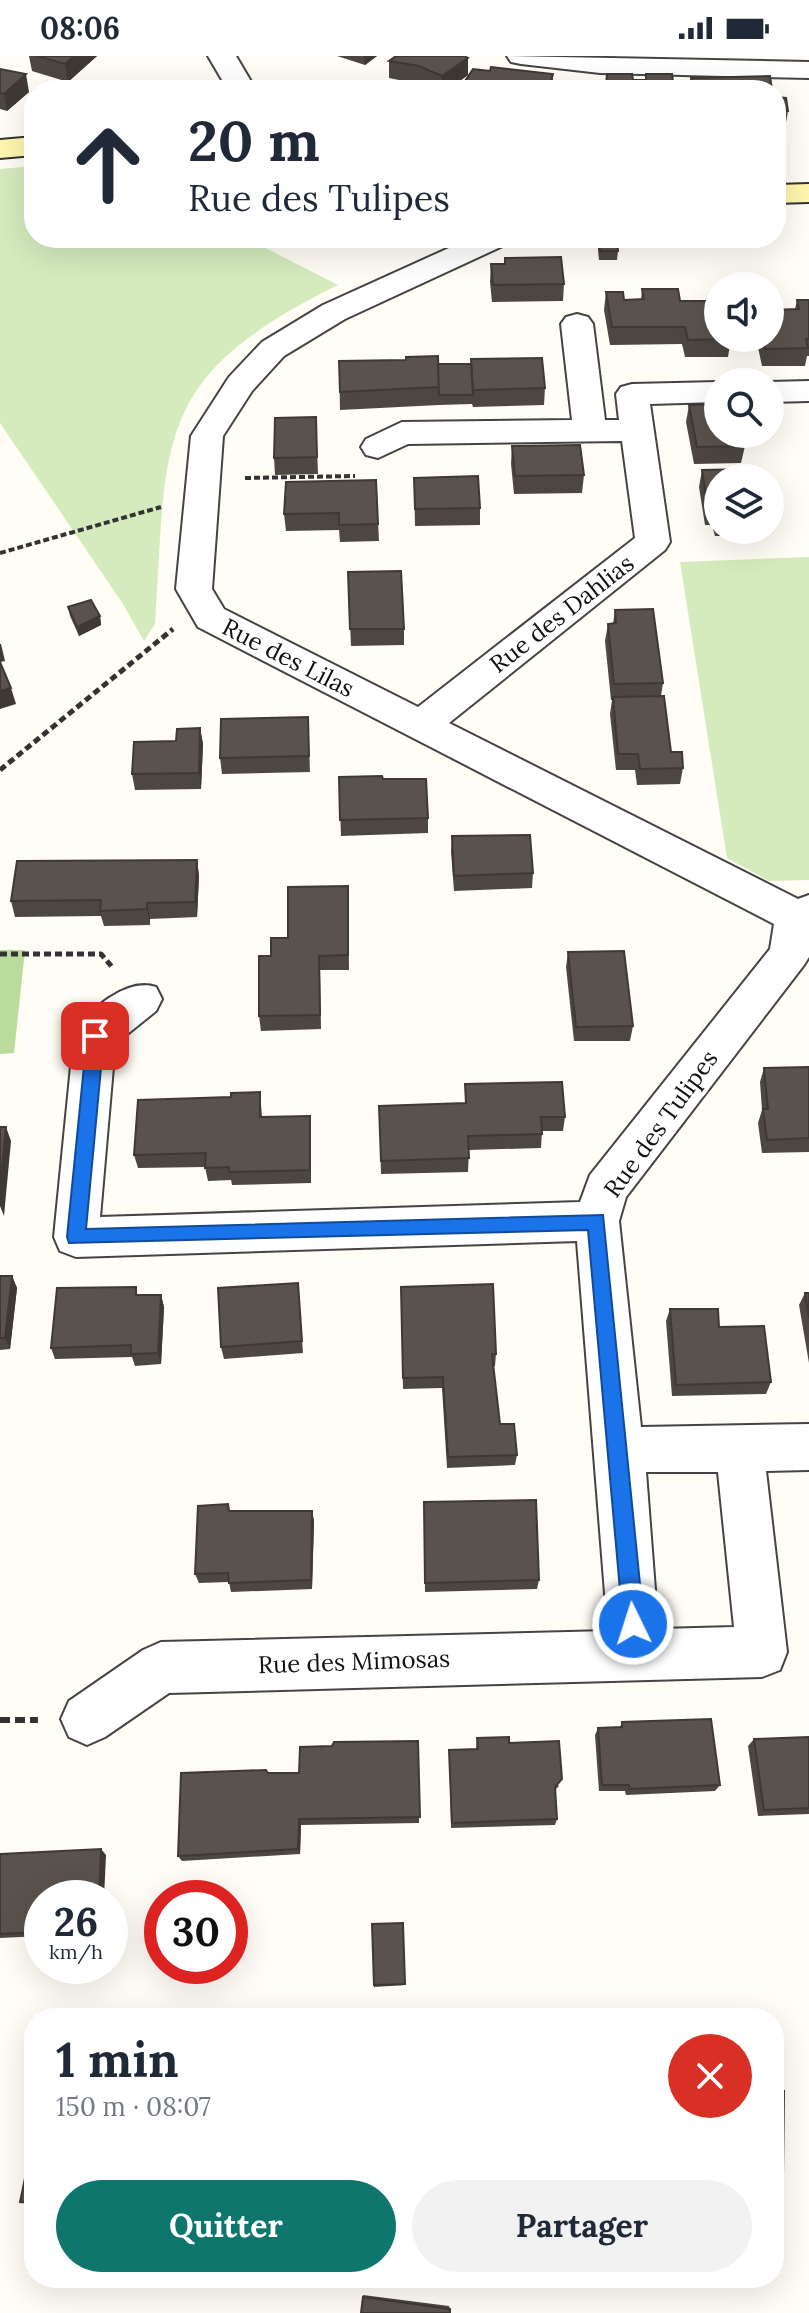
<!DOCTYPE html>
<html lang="fr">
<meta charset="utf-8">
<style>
:root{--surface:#fff;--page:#f2f2f3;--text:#1f2937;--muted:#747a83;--accent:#0f766e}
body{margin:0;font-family:Lora,serif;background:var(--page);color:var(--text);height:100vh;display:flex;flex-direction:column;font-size:30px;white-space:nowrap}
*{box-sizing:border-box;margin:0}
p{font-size:26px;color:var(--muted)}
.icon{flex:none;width:44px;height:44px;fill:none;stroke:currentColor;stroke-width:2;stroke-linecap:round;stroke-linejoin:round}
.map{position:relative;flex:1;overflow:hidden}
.panel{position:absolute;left:24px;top:1952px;width:760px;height:280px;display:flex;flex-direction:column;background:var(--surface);border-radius:32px;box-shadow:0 8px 32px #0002}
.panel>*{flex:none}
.banner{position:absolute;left:24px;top:24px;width:762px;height:168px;border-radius:32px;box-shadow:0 8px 32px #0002;background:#fff;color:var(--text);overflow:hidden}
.buttons{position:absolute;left:704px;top:216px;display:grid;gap:16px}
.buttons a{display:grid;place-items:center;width:80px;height:80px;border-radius:50%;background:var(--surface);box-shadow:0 8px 32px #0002;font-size:40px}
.speed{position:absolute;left:24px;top:1824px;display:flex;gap:16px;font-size:40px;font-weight:700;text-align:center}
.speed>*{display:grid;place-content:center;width:104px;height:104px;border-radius:50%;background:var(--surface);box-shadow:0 8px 32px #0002;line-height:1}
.speed small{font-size:20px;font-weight:400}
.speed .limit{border:12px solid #d22;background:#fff;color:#111}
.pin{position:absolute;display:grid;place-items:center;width:68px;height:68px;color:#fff;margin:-34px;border-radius:16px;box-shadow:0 4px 12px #0006}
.me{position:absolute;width:88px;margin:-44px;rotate:356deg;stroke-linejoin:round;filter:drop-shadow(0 0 6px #0008)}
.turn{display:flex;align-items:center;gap:28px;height:168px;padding:0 32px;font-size:36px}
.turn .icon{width:104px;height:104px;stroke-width:2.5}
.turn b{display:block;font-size:56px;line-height:68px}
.round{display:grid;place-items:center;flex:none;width:84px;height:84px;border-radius:42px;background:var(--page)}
.headline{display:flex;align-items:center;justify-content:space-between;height:136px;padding:0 32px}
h1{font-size:48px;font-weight:700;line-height:60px}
.button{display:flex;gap:16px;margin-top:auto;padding:16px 32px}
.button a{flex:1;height:92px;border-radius:48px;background:var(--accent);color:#fff;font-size:32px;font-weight:700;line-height:92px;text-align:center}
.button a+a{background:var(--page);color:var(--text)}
.status{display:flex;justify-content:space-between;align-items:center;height:56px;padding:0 40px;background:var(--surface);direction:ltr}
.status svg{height:22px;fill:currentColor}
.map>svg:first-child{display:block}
.green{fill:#d5ebbd}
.forest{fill:#b9dc9c}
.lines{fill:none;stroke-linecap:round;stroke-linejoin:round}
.street-casing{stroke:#444;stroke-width:4}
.secondary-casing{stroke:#333;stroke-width:4}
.path-far2{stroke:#333;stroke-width:4;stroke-dasharray:6 3;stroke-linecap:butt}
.path-far1{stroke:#333;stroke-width:5;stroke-dasharray:7 4;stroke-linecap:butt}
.path{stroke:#333;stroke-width:6;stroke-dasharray:10 5;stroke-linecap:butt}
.street{fill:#fff;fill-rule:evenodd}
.secondary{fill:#fff6b0;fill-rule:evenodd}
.wall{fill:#4d4742}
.shaded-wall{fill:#3f3936}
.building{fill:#5a524d;stroke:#3f3936;stroke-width:2}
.route{fill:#1a73e8;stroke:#114b97;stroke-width:2}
.labels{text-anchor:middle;stroke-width:8;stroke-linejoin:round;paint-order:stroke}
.street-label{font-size:24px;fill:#111;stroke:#fff}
</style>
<div class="status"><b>08:06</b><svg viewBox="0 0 49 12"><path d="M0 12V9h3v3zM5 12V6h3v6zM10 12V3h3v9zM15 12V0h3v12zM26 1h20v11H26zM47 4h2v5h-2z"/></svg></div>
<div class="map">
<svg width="809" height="2257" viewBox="0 0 809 2257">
<rect width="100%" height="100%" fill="#fffdf5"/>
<g class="green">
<path d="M34 110V182H246L338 229C153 320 167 381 155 568L144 585 123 548 0 367V113Z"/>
<polygon points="809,501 809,824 769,825 727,802 680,506"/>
</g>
<polygon class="forest" points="0,894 25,894 14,997 0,998"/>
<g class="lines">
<defs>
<g id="street">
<polygon points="208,0 236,0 256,34 228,34"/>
<polygon points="507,0 809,6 809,22 600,17 521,8 511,6"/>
<path d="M471 182H511L507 188 345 263 284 300 252 335 223 380 212 533 224 553 418 651 635 482 622 385 408 388 378 402 366 399 361 391 366 383 402 366 572 364 561 268 566 261 577 258 588 261 593 268 605 364H619L616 338 621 331 632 328 718 326H719L718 346 650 348 670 486 665 494 449 667 798 843 809 839V901L804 909 626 1141 619 1165 641 1371 809 1368V1414L766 1415 787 1596 780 1614 762 1621 169 1637 105 1681 87 1689 69 1681 61 1663 69 1645 143 1594 161 1586 608 1575 577 1185 76 1201 60 1195 54 1181 74 980C87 954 127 921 156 931L162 943 156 955 115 988 100 1161 580 1146 590 1119 770 893 774 868 198 571 176 533 191 380 229 321 262 286 323 249ZM646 1416H718L734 1571 658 1573Z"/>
<polygon points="809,325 809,345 770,346 769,326"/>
</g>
<g id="secondary">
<polygon points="34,81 34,99 0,102 0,84"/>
<polygon points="809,128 809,146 776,147 776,129"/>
</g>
</defs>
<use href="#street" class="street-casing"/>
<use href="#secondary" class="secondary-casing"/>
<g class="path-far2">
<polyline points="245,422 355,420"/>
<polyline points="0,497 161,451"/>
</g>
<g class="path-far1">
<polyline points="0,714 173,573"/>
<polyline points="0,898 101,898 113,912"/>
</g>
<polyline class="path" points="0,1664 38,1664"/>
<use href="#street" class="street"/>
<use href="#secondary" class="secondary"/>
</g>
<g class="wall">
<polygon points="29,0 97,0 68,26 32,15"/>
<polygon points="337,0 377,0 365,9"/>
<polygon points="468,2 468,19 447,34 433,34 419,28 389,22 389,5"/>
<polygon points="0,13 29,36 7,55 0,53"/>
<polygon points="490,15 553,18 552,34 463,34 463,28"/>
<polygon points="776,41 788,55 785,72 776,72"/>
<polygon points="598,184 618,195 617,204 599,204 598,194"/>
<polygon points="491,208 564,228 563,245 492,246 490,226"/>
<polygon points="642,233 680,245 731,283 728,301 685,301 682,288 610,289 604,254 606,236 624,244 641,244"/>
<polygon points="797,244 809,244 809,300 807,300 805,310 762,310 756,282 770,282 795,253"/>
<polygon points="339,305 438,308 545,332 544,349 473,351 472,348 439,349 340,354"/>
<polygon points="689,349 745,390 741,407 694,408 686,366"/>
<polygon points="316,361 318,418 275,419 274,402"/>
<polygon points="512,390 584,419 582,437 514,438 511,408"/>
<polygon points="702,414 718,422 718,474 749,474 748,480 715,480 712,469 705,469 699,431"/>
<polygon points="414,422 480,452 480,469 415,470"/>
<polygon points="376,424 379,485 340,486 339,474 286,475 284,458"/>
<polygon points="348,516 404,573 404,589 351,590"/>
<polygon points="68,551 100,560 101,569 79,580 70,560"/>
<polygon points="615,554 663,627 661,640 671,696 683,712 680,728 637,729 635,714 616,714 610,658 612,644 611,644 605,585 608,568 613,568"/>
<polygon points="308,661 310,716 222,718 220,702"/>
<polygon points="200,672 203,688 201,733 135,734 132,718 176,685"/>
<polygon points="339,721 383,723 428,762 428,777 341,780"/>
<polygon points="452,780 533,817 532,832 454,835 451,796"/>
<polygon points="197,804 199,820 197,861 150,863 150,869 104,870 101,860 15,861 11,845"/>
<polygon points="348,830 349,914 320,914 321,973 261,975 259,960 271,900 288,882"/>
<polygon points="568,896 633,970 630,985 574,985 566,911"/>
<polygon points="809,1011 809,1096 762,1097 758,1067 762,1054 760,1026 764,1012"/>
<polygon points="465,1028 565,1061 563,1075 542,1075 541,1092 469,1094 468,1116 381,1118 379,1050 465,1047"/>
<polygon points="260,1036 262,1061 311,1073 311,1127 232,1129 231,1124 208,1125 205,1111 138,1112 134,1099 231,1041"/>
<polygon points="0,1220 12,1220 17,1232 10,1293 0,1294"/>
<polygon points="298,1227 303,1297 224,1303 221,1291"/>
<polygon points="401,1231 496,1298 495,1310 493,1310 500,1368 517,1399 515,1409 447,1412 442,1332 403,1333"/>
<polygon points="805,1237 809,1237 809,1307 799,1249"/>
<polygon points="138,1239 161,1239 164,1251 161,1308 135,1310 132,1301 55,1303 51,1292"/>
<polygon points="670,1253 719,1271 771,1326 766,1338 672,1340 666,1265"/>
<polygon points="424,1446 539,1524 537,1533 425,1536"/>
<polygon points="230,1455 312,1455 314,1465 312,1533 231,1536 229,1526 199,1527 195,1518"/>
<polygon points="622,1666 720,1729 715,1735 626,1739 625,1735 599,1735 595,1679 598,1672 620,1671"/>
<polygon points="809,1681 809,1758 758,1760 748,1690 754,1683"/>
<polygon points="477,1682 509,1687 559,1730 555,1734 557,1763 555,1769 451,1772 449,1694 476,1693"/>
<polygon points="418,1685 419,1767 301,1769 300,1798 182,1805 178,1800 268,1717 299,1717"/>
<polygon points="0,1798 106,1799 42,1842 42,1880 0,1882"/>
<polygon points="403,1867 405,1929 374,1931 372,1868"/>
<polygon points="363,2239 449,2250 450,2253 363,2241"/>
</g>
<g class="shaded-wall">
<polygon points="74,0 97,0 68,26 65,8"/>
<polygon points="364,0 377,0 365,9"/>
<polygon points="468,2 468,19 447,34 442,34 442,20"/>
<polygon points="26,18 29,36 7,55 4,38"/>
<polygon points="553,18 552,34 548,34"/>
<polygon points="276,182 292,182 277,186"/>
<polygon points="100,560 101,569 79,580 77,571"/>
<polygon points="0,588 1,588 5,605 0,606"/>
<polygon points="11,632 16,648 0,653 0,635"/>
<polygon points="200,672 203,688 201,733 199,717"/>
<polygon points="197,804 199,820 197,861 195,846"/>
<polygon points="147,847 150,863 150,869 147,853"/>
<polygon points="310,1060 311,1073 311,1127 310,1114"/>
<polygon points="6,1071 11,1085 4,1160 0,1150 0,1133"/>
<polygon points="12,1220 17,1232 10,1293 5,1282"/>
<polygon points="161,1239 164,1251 161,1308 158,1297"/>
<polygon points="312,1455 314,1465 312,1533 311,1524"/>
<polygon points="299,1763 301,1769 300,1798 298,1793"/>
<polygon points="101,1793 106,1799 104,1842 99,1842"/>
</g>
<g class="building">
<polygon points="37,0 74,0 65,8"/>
<polygon points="396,0 464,0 468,2 442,20 419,10 389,5"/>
<polygon points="491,11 553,18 548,34 483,34 484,30 463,28 473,13 490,15"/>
<polygon points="0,13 26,18 4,38 0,37"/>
<polygon points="607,18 632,18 633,24 646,24 646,18 672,18 674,34 593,34 593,31 606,31"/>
<polygon points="770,20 772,34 692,34 691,22"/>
<polygon points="776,41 786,42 788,55 776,54"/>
<polygon points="598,184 617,184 618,195 600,195"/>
<polygon points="561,201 564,228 493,229 491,208 505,208 505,202"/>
<polygon points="642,233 678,233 680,245 718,245 718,282 731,282 731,283 688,284 685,271 612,271 606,236 623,236 624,244 644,243"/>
<polygon points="797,244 809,244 809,283 806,283 808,292 765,293 763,282 770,282 770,254 799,253"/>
<polygon points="438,300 439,331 340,336 339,305 406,304 406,301"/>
<polygon points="542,302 545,332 473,334 471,303"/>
<polygon points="438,308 471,308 473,339 439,339"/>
<polygon points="718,348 718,378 742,378 745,390 697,391 689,349"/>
<polygon points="316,361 317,401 274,402 275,362"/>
<polygon points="580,389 584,419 515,420 512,390"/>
<polygon points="750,413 752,422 718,422 718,463 716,452 708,452 702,414"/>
<polygon points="478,420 480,452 415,453 414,422"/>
<polygon points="376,424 378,468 339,469 339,457 284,458 286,426"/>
<polygon points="401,515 404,573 350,573 348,516"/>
<polygon points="91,544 100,560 77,571 68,551"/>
<polygon points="653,553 663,627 614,628 608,568 616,567 615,554"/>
<polygon points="0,606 11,632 0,635"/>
<polygon points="664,640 671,696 682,696 683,712 640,713 638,698 618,698 613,641"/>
<polygon points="308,661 309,700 220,702 221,663"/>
<polygon points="200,672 199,717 132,718 134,686 176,685 177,673"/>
<polygon points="382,720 383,723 426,723 428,762 340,764 339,721"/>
<polygon points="530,779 533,817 454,820 452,780"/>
<polygon points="197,804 195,846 147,847 147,853 100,855 101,844 11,845 17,805"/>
<polygon points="348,830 348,899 319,900 320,959 259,960 259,900 271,900 271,882 288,882 288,831"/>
<polygon points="624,895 633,970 576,971 568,896"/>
<polygon points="809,1011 809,1082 767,1084 763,1053 768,1053 764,1012"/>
<polygon points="562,1026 565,1061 541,1061 542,1078 468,1080 469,1102 381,1105 379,1050 466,1047 465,1028"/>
<polygon points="260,1036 260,1061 310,1060 310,1114 229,1116 229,1111 205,1112 206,1097 134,1099 138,1044 231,1041 231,1037"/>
<polygon points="0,1071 6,1071 0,1133"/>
<polygon points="0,1220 12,1220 5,1282 0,1282"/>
<polygon points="298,1227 302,1285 221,1291 218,1232"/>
<polygon points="493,1228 496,1298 492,1298 500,1368 514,1368 517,1399 448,1401 443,1321 403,1322 401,1231"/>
<polygon points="136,1231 136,1239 161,1239 158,1297 131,1298 131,1289 51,1292 57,1232"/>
<polygon points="805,1237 809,1237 809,1262"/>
<polygon points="670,1253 718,1253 719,1271 764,1270 771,1326 676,1329"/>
<polygon points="536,1444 539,1524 425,1527 424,1446"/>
<polygon points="228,1448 229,1455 312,1455 311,1524 229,1527 228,1517 195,1518 198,1450"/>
<polygon points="711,1663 720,1729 630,1733 629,1729 602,1729 598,1672 622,1671 622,1666"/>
<polygon points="509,1681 509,1687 559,1685 562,1723 555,1731 557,1763 452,1767 449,1694 478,1693 477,1682"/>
<polygon points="809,1681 809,1752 764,1754 754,1683"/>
<polygon points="418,1685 420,1761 299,1763 298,1793 178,1800 181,1717 266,1714 268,1717 299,1717 300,1691 332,1690 334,1686"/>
<polygon points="101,1793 99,1842 42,1842 42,1876 0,1878 0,1798"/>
<polygon points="403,1867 405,1928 374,1929 372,1868"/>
<polygon points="774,2034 784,2035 783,2120 774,2119"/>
<polygon points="34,2079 34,2147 20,2146"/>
<polygon points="363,2241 450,2253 450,2257 361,2257"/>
</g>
<polygon class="route" points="95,972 104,980 86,1173 603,1159 644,1568 641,1576 633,1579 626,1576 623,1568 588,1174 69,1187 67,1181 87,980"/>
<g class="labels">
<g class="street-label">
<text transform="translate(562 558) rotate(-38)" y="8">Rue des Dahlias</text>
<text transform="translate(288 602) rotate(27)" y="8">Rue des Lilas</text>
<text transform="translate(661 1068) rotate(-54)" y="8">Rue des Tulipes</text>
<text transform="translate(354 1606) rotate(-2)" y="8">Rue des Mimosas</text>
</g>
</g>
</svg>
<div class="buttons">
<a><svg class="icon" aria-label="sound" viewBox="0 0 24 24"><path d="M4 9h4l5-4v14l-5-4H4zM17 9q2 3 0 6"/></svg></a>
<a><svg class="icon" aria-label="search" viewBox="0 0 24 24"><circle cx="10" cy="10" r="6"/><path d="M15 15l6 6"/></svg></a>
<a><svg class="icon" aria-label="layers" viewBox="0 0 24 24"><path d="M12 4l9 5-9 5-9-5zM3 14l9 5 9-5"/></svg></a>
</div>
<div class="speed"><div>26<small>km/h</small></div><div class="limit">30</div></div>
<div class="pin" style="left:95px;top:980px;background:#d93025"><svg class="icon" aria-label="arrive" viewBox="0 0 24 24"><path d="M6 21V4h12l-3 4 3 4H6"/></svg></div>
<svg class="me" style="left:633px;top:1568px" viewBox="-20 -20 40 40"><circle r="17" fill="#1a73e8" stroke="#fff" stroke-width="3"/><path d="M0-11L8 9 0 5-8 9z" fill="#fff"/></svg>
<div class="banner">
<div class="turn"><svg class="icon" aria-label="ahead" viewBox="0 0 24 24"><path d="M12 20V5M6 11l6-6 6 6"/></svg><div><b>20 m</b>Rue des Tulipes</div></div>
</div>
<section class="panel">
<div class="headline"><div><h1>1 min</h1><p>150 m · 08:07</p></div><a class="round" style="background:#d93025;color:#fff"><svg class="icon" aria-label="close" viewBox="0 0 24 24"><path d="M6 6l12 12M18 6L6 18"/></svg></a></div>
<div class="button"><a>Quitter</a><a>Partager</a></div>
</section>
</div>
